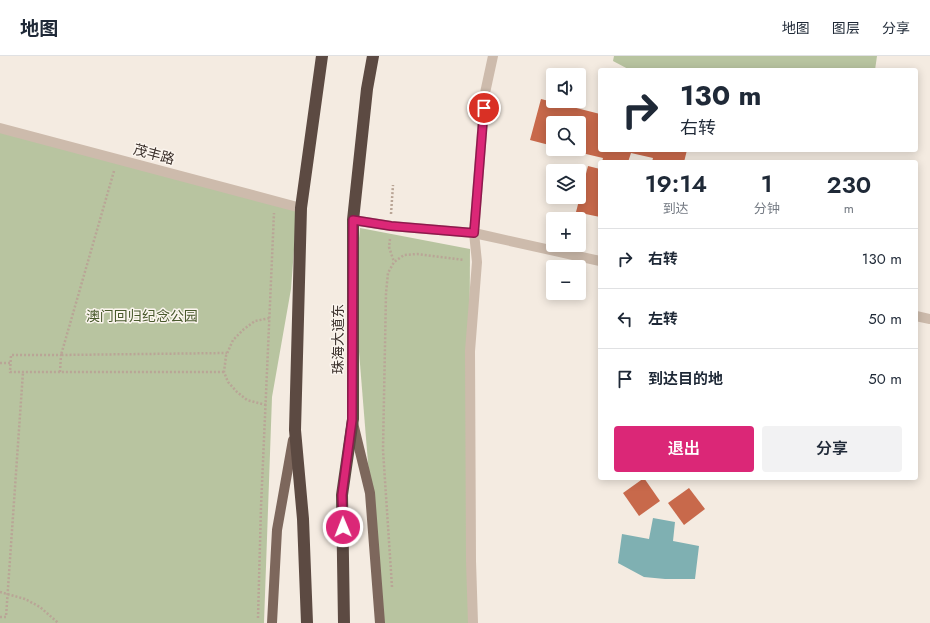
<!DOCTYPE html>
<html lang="zh">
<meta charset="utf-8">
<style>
:root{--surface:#fff;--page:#f2f2f3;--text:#1f2937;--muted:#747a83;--line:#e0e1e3;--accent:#db2777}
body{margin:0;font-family:Jost,"Noto Sans SC",sans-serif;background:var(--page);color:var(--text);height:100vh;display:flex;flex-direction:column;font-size:15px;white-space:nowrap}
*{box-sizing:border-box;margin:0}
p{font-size:13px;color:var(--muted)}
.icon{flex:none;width:22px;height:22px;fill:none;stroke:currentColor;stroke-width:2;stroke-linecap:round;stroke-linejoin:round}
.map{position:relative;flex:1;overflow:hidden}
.panel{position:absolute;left:598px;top:104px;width:320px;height:320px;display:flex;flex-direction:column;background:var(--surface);border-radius:4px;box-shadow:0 2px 10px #0003}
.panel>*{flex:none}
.guide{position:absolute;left:598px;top:12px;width:320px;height:84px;border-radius:4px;box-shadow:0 2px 10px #0003;background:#fff;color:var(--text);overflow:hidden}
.tools{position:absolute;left:546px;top:12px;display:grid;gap:8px}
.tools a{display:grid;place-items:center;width:40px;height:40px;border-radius:4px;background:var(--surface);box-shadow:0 2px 10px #0003;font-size:20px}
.pin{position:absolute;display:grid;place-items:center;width:34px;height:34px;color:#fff;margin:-17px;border:2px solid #fff;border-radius:50%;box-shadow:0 1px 4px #0007}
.me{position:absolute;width:44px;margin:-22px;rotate:359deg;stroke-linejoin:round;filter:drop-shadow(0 0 3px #0008)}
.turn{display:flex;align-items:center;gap:14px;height:84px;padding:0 16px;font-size:18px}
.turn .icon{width:52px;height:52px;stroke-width:2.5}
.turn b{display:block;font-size:28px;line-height:34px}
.eta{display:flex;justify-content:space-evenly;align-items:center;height:68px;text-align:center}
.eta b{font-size:24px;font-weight:600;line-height:28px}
.primary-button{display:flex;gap:8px;margin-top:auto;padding:8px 16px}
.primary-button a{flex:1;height:46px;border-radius:4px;background:var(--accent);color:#fff;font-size:16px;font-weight:600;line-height:46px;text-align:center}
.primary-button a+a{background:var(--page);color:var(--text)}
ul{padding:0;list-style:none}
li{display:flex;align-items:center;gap:12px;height:60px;padding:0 16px;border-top:1px solid var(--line)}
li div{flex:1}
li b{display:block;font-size:15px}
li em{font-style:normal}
header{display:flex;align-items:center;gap:24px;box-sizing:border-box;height:56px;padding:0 20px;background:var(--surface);border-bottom:1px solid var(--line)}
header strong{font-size:19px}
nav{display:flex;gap:22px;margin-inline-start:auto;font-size:14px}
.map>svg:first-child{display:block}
.green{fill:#b8c4a0}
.water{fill:#7fb0b2}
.building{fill:#c8694b}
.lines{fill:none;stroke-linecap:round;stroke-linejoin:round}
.path{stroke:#b9a596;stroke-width:2.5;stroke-dasharray:2 2;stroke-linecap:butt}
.minor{stroke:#cdbbac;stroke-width:10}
.major{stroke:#7d675c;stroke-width:10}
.highway{stroke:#5c4a42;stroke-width:12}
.route-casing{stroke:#8e194d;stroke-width:10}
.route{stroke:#db2777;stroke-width:7}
.labels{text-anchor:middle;stroke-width:3;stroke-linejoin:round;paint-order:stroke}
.street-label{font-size:14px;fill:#3b302b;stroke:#fbf5ee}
.park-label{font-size:14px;fill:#4a5a2e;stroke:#fbf5ee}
</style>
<header>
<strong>地图</strong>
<nav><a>地图</a><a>图层</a><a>分享</a></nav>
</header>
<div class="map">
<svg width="930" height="567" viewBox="0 0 930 567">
<rect width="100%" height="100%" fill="#f4ebe1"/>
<g class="green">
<polygon points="614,0 877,0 875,14 630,14 613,5"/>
<polygon points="0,75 297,154 291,233 272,341 264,567 0,567"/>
<polygon points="360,172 470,193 468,567 381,567 354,234"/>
</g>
<polygon class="water" points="653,462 675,466 673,485 699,490 695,523 665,523 644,521 618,507 622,478 649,483"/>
<g class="building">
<polygon points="541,43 600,58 600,94 687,94 684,106 652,106 653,102 631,97 628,106 602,106 603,102 569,94 579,93 579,67 553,67 553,90 530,84"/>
<polygon points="588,110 600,113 600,161 576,156"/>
<polygon points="644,422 660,445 639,460 623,437"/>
<polygon points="689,432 705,453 684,469 668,447"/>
</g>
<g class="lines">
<g class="path">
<polyline points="114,115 61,299 227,297"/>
<polyline points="391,158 393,129"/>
<polyline points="390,183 389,191 394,206"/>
<polyline points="0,307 11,307"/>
<polyline points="60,316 61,299 11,299 10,316 224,316"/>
<polyline points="266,349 247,344 237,336 228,326 224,316 226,300 233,284 244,273 255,265 270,262"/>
<polyline points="392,531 383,394 386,237 388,217 394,206 404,199 417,198 464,204"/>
<polyline points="0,536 25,543 40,551 56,565 58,567"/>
<polyline points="0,561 6,561 23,316"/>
<polyline points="258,562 261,451 274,157"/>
</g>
<g class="minor">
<polyline points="0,72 301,152"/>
<polyline points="353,164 391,170 474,177 600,205"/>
<polyline points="916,260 930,263"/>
<polyline points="473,567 471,505 470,295 477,206 474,177 485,37 493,0"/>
</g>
<g class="major">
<polyline points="353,367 370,437 380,567"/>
<polyline points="272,567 277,474 293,384"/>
</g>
<g class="highway">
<polyline points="307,567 303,463 295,374 301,152 322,0"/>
<polyline points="344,567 342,439 353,363 353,164 367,33 373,0"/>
</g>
</g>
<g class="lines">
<defs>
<polyline id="route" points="343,471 342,439 352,364 353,164 391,170 474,177 484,52"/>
</defs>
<use href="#route" class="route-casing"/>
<use href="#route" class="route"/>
</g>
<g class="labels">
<g class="street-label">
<text transform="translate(154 98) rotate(15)" y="5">茂丰路</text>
<text transform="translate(338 283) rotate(-90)" y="5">珠海大道东</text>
</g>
<g class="park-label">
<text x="142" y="265">澳门回归纪念公园</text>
</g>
</g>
</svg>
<div class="tools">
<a><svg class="icon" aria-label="sound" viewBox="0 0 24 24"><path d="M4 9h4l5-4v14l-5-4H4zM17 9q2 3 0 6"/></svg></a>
<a><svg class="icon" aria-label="search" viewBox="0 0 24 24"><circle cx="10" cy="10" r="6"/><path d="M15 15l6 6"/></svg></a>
<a><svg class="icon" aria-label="layers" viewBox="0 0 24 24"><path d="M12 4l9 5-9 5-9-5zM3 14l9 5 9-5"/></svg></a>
<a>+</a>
<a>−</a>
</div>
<div class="pin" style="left:484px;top:52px;background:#d93025"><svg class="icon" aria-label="arrive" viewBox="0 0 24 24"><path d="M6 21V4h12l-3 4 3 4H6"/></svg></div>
<svg class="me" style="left:343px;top:471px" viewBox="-20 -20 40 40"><circle r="17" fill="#db2777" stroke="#fff" stroke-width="3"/><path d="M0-11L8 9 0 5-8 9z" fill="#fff"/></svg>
<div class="guide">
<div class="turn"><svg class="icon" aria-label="right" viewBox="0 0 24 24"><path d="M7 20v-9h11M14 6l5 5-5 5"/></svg><div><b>130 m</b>右转</div></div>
</div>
<section class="panel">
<div class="eta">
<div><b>19:14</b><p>到达</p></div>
<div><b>1</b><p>分钟</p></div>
<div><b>230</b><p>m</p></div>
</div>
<ul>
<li><svg class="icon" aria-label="right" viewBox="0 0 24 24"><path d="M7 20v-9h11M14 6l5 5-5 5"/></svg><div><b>右转</b></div><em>130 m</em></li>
<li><svg class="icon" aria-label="left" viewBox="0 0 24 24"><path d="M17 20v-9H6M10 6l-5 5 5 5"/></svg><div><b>左转</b></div><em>50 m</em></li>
<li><svg class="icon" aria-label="arrive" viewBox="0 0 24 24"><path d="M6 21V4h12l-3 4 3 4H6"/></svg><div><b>到达目的地</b></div><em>50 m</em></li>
</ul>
<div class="primary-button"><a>退出</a><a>分享</a></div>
</section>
</div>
